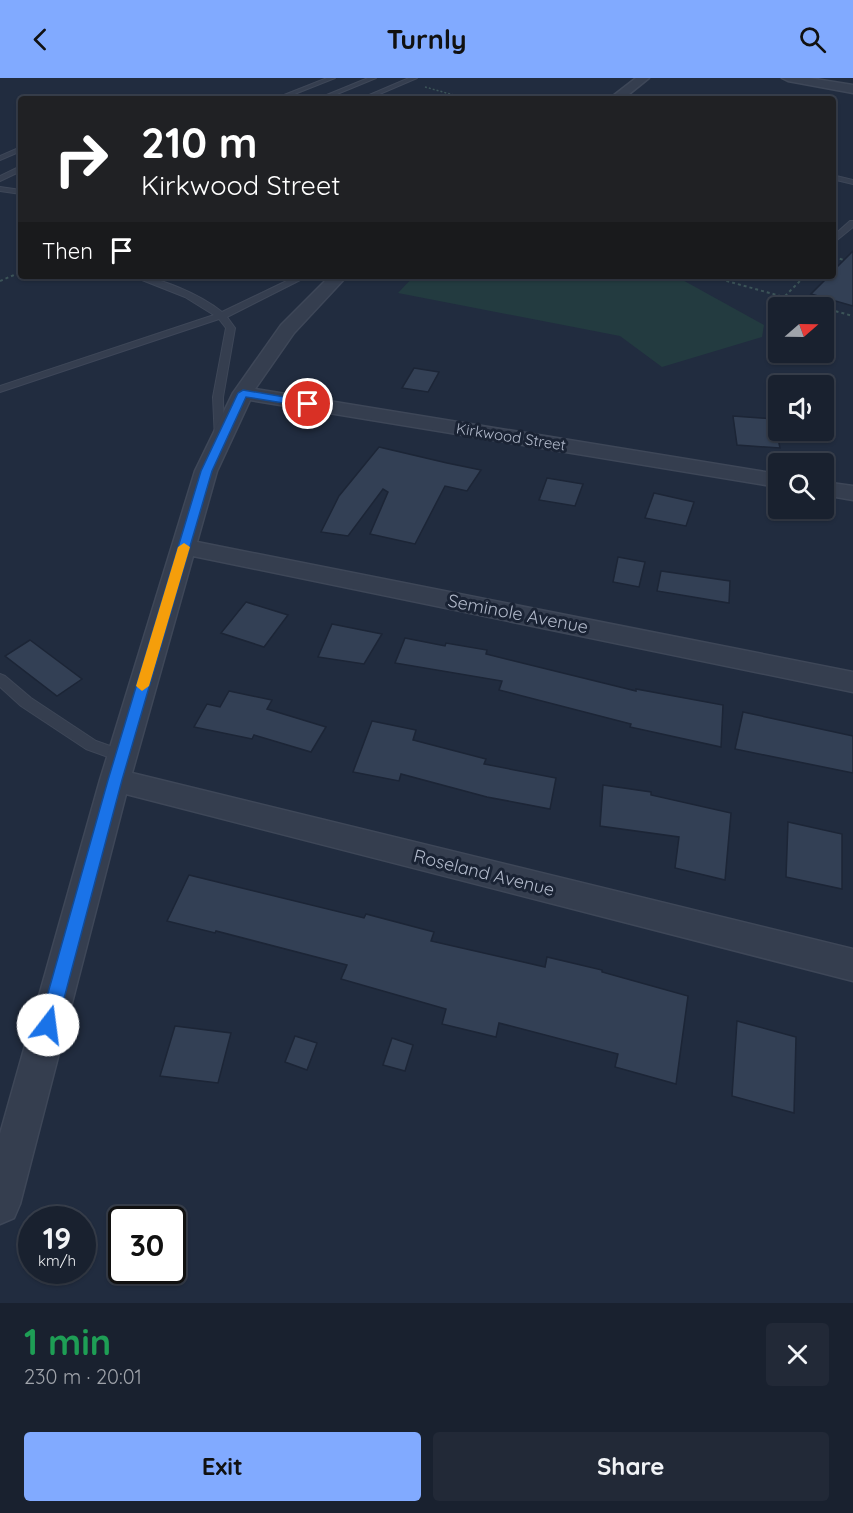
<!DOCTYPE html>
<meta charset="utf-8">
<style>
:root{--surface:#19212f;--page:#222937;--text:#f1f3f6;--muted:#9fa3aa;--line:#373e4b;--accent:#81aaff}
body{margin:0;font-family:Quicksand,sans-serif;background:var(--page);color:var(--text);height:100vh;display:flex;flex-direction:column;font-size:22px;white-space:nowrap}
*{box-sizing:border-box;margin:0}
p{font-size:20px;color:var(--muted)}
.icon{flex:none;width:33px;height:33px;fill:none;stroke:currentColor;stroke-width:2;stroke-linecap:round;stroke-linejoin:round}
.map{position:relative;height:1225px;overflow:hidden}
.details{display:flex;flex-direction:column;background:var(--surface);flex:1}
.details>*{flex:none}
.hud{position:absolute;left:18px;top:18px;width:818px;height:183px;border-radius:6px;box-shadow:0 2px 4px #0004,0 0 0 2px var(--line);background:#202124;color:#fff;overflow:hidden}
.needle{width:39px;rotate:70deg}
.buttons{position:absolute;left:768px;top:219px;display:grid;gap:12px}
.buttons a{display:grid;place-items:center;width:66px;height:66px;border-radius:6px;background:var(--surface);box-shadow:0 2px 4px #0004,0 0 0 2px var(--line);font-size:30px}
.speed{position:absolute;left:18px;top:1128px;display:flex;gap:12px;font-size:30px;font-weight:700;text-align:center}
.speed>*{display:grid;place-content:center;width:78px;height:78px;border-radius:50%;background:var(--surface);box-shadow:0 2px 4px #0004,0 0 0 2px var(--line);line-height:1}
.speed small{font-size:15px;font-weight:400}
.speed .limit{border:3px solid #111;border-radius:9px;background:#fff;color:#111}
.pin{position:absolute;display:grid;place-items:center;width:51px;height:51px;color:#fff;margin:-26px;border:3px solid #fff;border-radius:50%;box-shadow:0 2px 6px #0007}
.me{position:absolute;width:66px;margin:-33px;rotate:15deg;stroke-linejoin:round;filter:drop-shadow(0 0 4px #0008)}
.turn{display:flex;align-items:center;gap:21px;height:126px;padding:0 24px;font-size:27px}
.turn .icon{width:78px;height:78px;stroke-width:2.5}
.turn b{display:block;font-size:42px;line-height:51px}
.then{display:flex;align-items:center;height:57px;padding:0 24px;background:#0003;gap:12px;font-size:22px}
.round{display:grid;place-items:center;flex:none;width:63px;height:63px;border-radius:6px;background:var(--page)}
.overview{display:flex;align-items:center;justify-content:space-between;height:102px;padding:0 24px}
h1{font-size:36px;font-weight:700;line-height:45px;color:#1e9e55}
.action{display:flex;gap:12px;margin-top:auto;padding:12px 24px}
.action a{flex:1;height:69px;border-radius:6px;background:var(--accent);color:#111;font-size:24px;font-weight:700;line-height:69px;text-align:center}
.action a+a{background:var(--page);color:var(--text)}
header{display:flex;justify-content:space-between;align-items:center;height:78px;padding:0 24px;background:var(--accent);color:#111;font-size:27px;font-weight:700}
.map>svg:first-child{display:block}
.green{fill:#233b40}
.building{fill:#334055;stroke:#1c2536;stroke-width:1.5}
.lines{fill:none;stroke-linecap:round;stroke-linejoin:round}
.service-casing{stroke:#3e4758;stroke-width:2}
.minor-casing{stroke:#3e4758;stroke-width:3}
.path-far1{stroke:#3c5458;stroke-width:1.5;stroke-dasharray:2 2;stroke-linecap:butt}
.path{stroke:#3c5458;stroke-width:2;stroke-dasharray:3 3;stroke-linecap:butt}
.service{fill:#353e4f;fill-rule:evenodd}
.minor{fill:#353e4f;fill-rule:evenodd}
.route{fill:#1a73e8;stroke:#114b97;stroke-width:1.5}
.slow{fill:#f59e0b}
.labels{text-anchor:middle;stroke-width:6;stroke-linejoin:round;paint-order:stroke}
.far-street-label{font-size:15px;fill:#b1b9ca;stroke:#1a2334}
.street-label{font-size:18px;fill:#b1b9ca;stroke:#1a2334}
</style>
<header><svg class="icon" aria-label="back" viewBox="0 0 24 24"><path d="M15 5l-7 7 7 7"/></svg>Turnly<svg class="icon" aria-label="search" viewBox="0 0 24 24"><circle cx="10" cy="10" r="6"/><path d="M15 15l6 6"/></svg></header>
<div class="map">
<svg width="853" height="1225" viewBox="0 0 853 1225">
<rect width="100%" height="100%" fill="#212c3f"/>
<polygon class="green" points="414,198 631,198 657,203 679,200 764,247 762,259 662,289 620,258 398,215"/>
<g class="building">
<polygon points="853,173 853,228 811,216 829,198 832,198 832,194"/>
<polygon points="414,290 439,294 428,314 402,310"/>
<polygon points="733,338 774,341 780,370 737,367"/>
<polygon points="379,369 447,385 481,392 467,413 445,408 415,466 370,456 388,414 383,411 348,458 321,454 339,418"/>
<polygon points="547,400 583,406 575,428 539,422"/>
<polygon points="654,415 694,424 686,448 645,440"/>
<polygon points="618,479 645,484 639,509 613,504"/>
<polygon points="661,493 730,503 729,525 657,513"/>
<polygon points="246,524 288,537 264,569 221,555"/>
<polygon points="332,546 382,556 364,586 318,579"/>
<polygon points="405,560 445,568 446,565 487,572 486,576 636,613 636,611 723,627 721,669 630,649 631,646 499,612 502,603 395,585"/>
<polygon points="30,562 82,601 57,618 5,578"/>
<polygon points="229,613 272,622 267,631 326,649 311,674 254,657 252,661 194,649 207,626 220,629"/>
<polygon points="743,634 853,658 853,695 735,671"/>
<polygon points="372,643 416,652 413,662 486,681 484,686 556,700 550,731 487,719 401,696 399,703 353,694"/>
<polygon points="603,707 651,714 651,717 731,735 725,802 675,790 679,759 600,748"/>
<polygon points="788,744 842,756 842,811 786,799"/>
<polygon points="189,797 364,840 366,836 434,854 431,863 545,889 547,879 602,892 602,894 688,918 676,1006 615,989 618,976 499,945 496,959 442,946 446,931 341,901 347,887 216,853 215,855 167,843"/>
<polygon points="737,943 796,959 794,1035 732,1018"/>
<polygon points="175,948 231,955 218,1005 160,998"/>
<polygon points="295,958 317,965 307,992 285,984"/>
<polygon points="392,960 413,967 405,993 383,987"/>
</g>
<g class="lines">
<defs>
<g id="service">
<polygon points="327,0 335,0 282,21 274,21"/>
<polygon points="368,0 376,0 325,21 317,21"/>
<polygon points="409,0 417,0 368,21 360,21"/>
<polygon points="21,69 21,73 0,82 0,78"/>
<polygon points="21,88 21,93 0,103 0,98"/>
<polygon points="832,97 853,102 853,106 832,101"/>
<polygon points="0,109 21,112 21,116 0,113"/>
<polygon points="850,143 853,143 853,149 832,166 832,159"/>
<path d="M132 198C159 198 201 217 222 234L297 198H308L227 239 235 250 223 319 224 364 220 365 215 362 213 319 226 250 219 241 0 314V308L214 237 185 219Z"/>
<polygon points="0,596 5,598 31,620 96,663 127,674 129,678 127,682 122,684 86,671 21,628 0,609"/>
</g>
<g id="minor">
<polygon points="636,0 649,0 623,21 609,21"/>
<polygon points="782,0 809,0 853,7 853,15 788,3"/>
<polygon points="330,198 347,198 294,255 255,311 778,396 778,409 250,322 217,393 197,464 853,594 853,614 193,478 132,695 853,871 853,903 126,716 20,1126 14,1140 0,1146 0,1056 100,702 195,393 233,315 281,247"/>
<polygon points="824,404 853,408 853,422 824,417"/>
</g>
</defs>
<use href="#service" class="service-casing"/>
<use href="#minor" class="minor-casing"/>
<polyline class="path-far1" points="425,9 468,21"/>
<g class="path">
<polyline points="834,179 844,182"/>
<polyline points="709,198 823,230"/>
<polyline points="0,203 21,194"/>
<polyline points="785,218 805,198"/>
<polyline points="824,230 853,238"/>
</g>
<use href="#service" class="service"/>
<use href="#minor" class="minor"/>
</g>
<polygon class="route" points="243,312 308,323 313,326 308,329 246,319 212,393 122,702 57,947 55,953 48,956 42,953 39,947 108,702 201,393 238,315"/>
<polygon class="slow" points="184,465 190,469 149,608 142,613 136,608 178,469"/>
<g class="labels">
<g class="far-street-label">
<text transform="translate(511 359) rotate(9)" y="5">Kirkwood Street</text>
</g>
<g class="street-label">
<text transform="translate(518 536) rotate(11)" y="6">Seminole Avenue</text>
<text transform="translate(484 795) rotate(14)" y="6">Roseland Avenue</text>
</g>
</g>
</svg>
<div class="buttons">
<a><svg class="needle" viewBox="-14 -14 28 28"><path d="M0-13l5 13h-10z" fill="#e53935"/><path d="M0 13l5-13h-10z" fill="#9fa3aa"/></svg></a>
<a><svg class="icon" aria-label="sound" viewBox="0 0 24 24"><path d="M4 9h4l5-4v14l-5-4H4zM17 9q2 3 0 6"/></svg></a>
<a><svg class="icon" aria-label="search" viewBox="0 0 24 24"><circle cx="10" cy="10" r="6"/><path d="M15 15l6 6"/></svg></a>
</div>
<div class="speed"><div>19<small>km/h</small></div><div class="limit">30</div></div>
<div class="pin" style="left:308px;top:326px;background:#d93025"><svg class="icon" aria-label="arrive" viewBox="0 0 24 24"><path d="M6 21V4h12l-3 4 3 4H6"/></svg></div>
<svg class="me" style="left:48px;top:947px" viewBox="-20 -20 40 40"><circle r="19" fill="#fff"/><path d="M0-13L10 11 0 6-10 11z" fill="#1a73e8"/></svg>
<div class="hud">
<div class="turn"><svg class="icon" aria-label="right" viewBox="0 0 24 24"><path d="M7 20v-9h11M14 6l5 5-5 5"/></svg><div><b>210 m</b>Kirkwood Street</div></div>
<div class="then">Then<svg class="icon" aria-label="arrive" viewBox="0 0 24 24"><path d="M6 21V4h12l-3 4 3 4H6"/></svg></div>
</div>
</div>
<section class="details">
<div class="overview"><div><h1>1 min</h1><p>230 m · 20:01</p></div><a class="round"><svg class="icon" aria-label="close" viewBox="0 0 24 24"><path d="M6 6l12 12M18 6L6 18"/></svg></a></div>
<div class="action"><a>Exit</a><a>Share</a></div>
</section>
